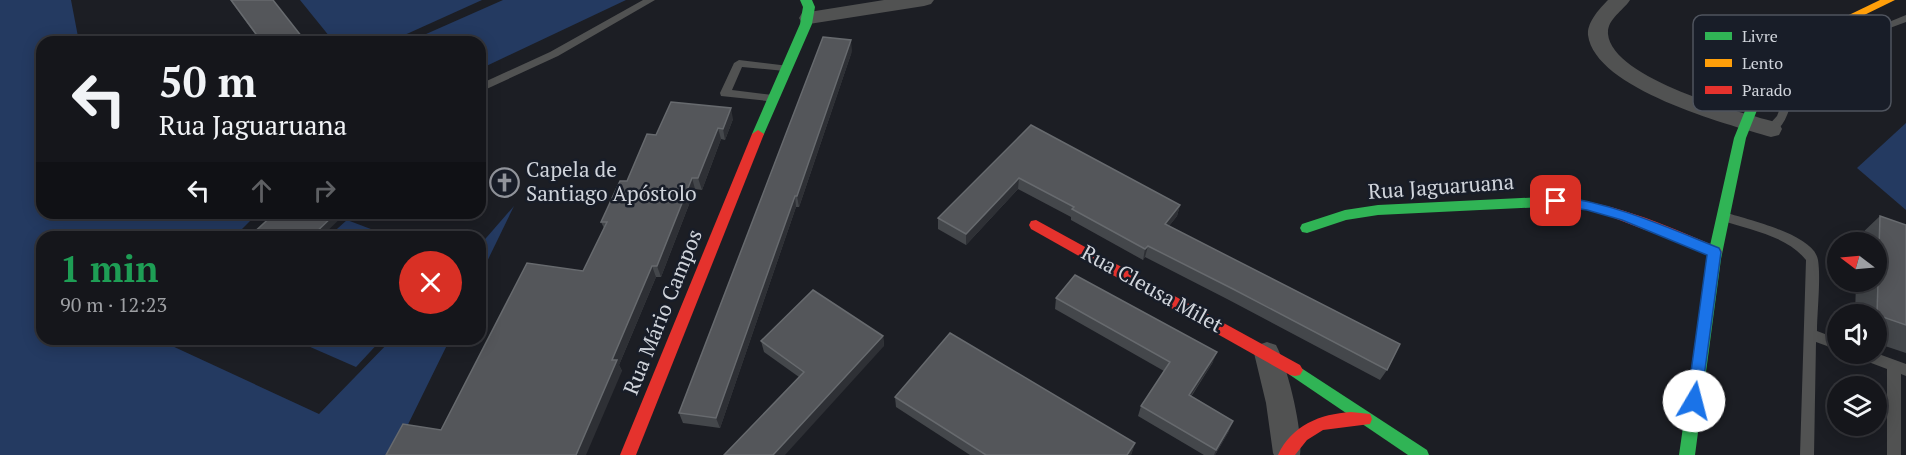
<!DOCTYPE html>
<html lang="pt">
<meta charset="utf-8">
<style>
:root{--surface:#15161b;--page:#1e1f24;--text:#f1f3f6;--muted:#9d9fa3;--line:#34353a}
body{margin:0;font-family:"PT Serif",serif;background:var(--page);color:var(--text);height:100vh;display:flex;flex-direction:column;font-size:22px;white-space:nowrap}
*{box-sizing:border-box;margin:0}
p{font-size:20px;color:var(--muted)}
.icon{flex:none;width:33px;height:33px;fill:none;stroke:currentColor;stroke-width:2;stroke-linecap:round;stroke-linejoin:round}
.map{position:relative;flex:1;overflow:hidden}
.side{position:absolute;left:36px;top:231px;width:450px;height:114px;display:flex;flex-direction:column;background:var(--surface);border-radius:18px;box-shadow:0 3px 15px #0003,0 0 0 2px var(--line)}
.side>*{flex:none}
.guide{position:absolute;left:36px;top:36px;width:450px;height:183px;border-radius:18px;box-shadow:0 3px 15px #0003,0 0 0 2px var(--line);background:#15161b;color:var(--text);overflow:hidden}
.needle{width:39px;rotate:286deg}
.buttons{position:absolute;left:1827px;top:232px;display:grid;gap:12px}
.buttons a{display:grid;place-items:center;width:60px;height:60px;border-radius:50%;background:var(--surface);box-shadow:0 3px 15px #0003,0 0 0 2px var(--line);font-size:30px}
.pin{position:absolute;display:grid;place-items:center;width:51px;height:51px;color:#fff;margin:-26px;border-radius:12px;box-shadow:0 3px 9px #0006}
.me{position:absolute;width:66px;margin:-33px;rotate:8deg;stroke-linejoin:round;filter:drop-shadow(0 0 4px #0008)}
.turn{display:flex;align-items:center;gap:21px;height:126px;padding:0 24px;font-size:27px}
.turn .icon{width:78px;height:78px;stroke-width:2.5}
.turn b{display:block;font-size:42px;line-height:51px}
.lanes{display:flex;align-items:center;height:57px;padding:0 24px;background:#0003;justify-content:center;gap:30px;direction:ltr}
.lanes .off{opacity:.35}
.round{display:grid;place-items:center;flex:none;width:63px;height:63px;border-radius:32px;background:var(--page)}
.overview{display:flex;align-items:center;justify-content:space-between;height:102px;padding:0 24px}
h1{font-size:36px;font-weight:700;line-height:45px;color:#1e9e55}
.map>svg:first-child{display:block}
.green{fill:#243a61}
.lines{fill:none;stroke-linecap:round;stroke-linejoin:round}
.lane{fill:#515252;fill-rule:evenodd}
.street{fill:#515252;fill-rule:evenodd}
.fast{fill:#30b455;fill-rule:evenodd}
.slow{fill:#ff9f0a;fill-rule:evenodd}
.jam{fill:#e5322d;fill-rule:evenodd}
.wall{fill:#44474b}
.shaded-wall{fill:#2e3035}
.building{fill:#54565a;stroke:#676a6e;stroke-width:1.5}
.route{fill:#1a73e8;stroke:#114b97;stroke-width:1.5}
.labels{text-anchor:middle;stroke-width:5;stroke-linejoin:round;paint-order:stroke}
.poi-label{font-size:21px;fill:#d0d4db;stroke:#181d28;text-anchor:start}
.street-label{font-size:21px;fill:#d0d4db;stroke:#181d28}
.key{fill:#181d28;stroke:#4f545e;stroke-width:1.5}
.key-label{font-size:16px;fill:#d0d4db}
</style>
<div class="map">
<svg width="1906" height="455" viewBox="0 0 1906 455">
<rect width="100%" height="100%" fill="#1c1e24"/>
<g class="green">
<polygon points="0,0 71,0 79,42 42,42 42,213 258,213 234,237 42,237 42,339 157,339 319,414 392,339 450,339 393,455 0,455"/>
<polygon points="300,0 482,0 389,42 334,42"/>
<polygon points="503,0 626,0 480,69 480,42 408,42"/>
<polygon points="1906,123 1906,210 1857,168"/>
<polygon points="514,206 480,276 480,245"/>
<polygon points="347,220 392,237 328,237"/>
<polygon points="292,339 382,339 356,367"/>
</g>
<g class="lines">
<g class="lane">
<polygon points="643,0 655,0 558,56 480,92 480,84 550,52"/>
<path d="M1906 15V22C1867 37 1824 51 1799 87 1789 102 1790 120 1775 132H1767L1765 129 1777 116 1789 85 1812 60 1840 42Z"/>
<polygon points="739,60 789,66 790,68 789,70 785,71 742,67 732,90 773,95 778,99 777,102 721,96 720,93 734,63"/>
<path d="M1724 212C1745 219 1814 234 1818 260 1821 278 1817 312 1817 331L1838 339V350L1816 342 1814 455H1800L1806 260C1786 235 1749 230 1720 220L1718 217Z"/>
<polygon points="1876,353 1906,364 1906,376 1901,374 1901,455 1887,455 1887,369 1858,358 1856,354"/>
</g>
<g class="street">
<polygon points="884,0 934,0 931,4 924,6 809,24 802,23 799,18 802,13 809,12"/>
<path d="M1608 0H1630C1623 11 1607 19 1608 34 1612 79 1742 113 1779 123L1782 129 1779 135 1771 137C1726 124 1595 89 1588 35 1587 22 1600 8 1608 0Z"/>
<path d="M1267 342 1276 345C1288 368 1303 431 1300 455H1274L1273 453 1266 403 1254 353 1258 345Z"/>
</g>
<g class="fast">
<polygon points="800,0 812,0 815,7 812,24 764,134 762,137 754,137 752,134 800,24 803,7"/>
<polygon points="1803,36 1809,40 1807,43 1788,57 1767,85 1746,138 1721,259 1695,455 1679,455 1707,259 1734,138 1757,81 1780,51"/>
<polygon points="1543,197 1550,202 1543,207 1378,215 1346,220 1307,233 1302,232 1300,228 1302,224 1345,210 1378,205"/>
<polygon points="1295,364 1427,450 1429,455 1408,455 1290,375 1287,370 1290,365"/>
</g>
<polygon class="slow" points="1880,0 1895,0 1807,43 1803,44 1797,40"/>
<g class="jam">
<polygon points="758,130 764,134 636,455 620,455 752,134"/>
<path d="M1543 197C1607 198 1662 224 1720 248L1722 252 1720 256 1715 257 1609 216 1588 210 1538 206 1536 202Z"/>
<polygon points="1036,220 1300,365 1303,370 1300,375 1295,376 1290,375 1031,229 1029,225 1031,221"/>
<path d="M1351 412 1370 414 1372 419 1370 424 1323 430 1307 440 1295 455H1278C1292 425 1320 414 1351 412Z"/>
</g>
</g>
<g class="wall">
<polygon points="230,0 273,0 306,42 261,42"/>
<polygon points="852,51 799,207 796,207 720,428 683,423 679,413"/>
<polygon points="733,119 725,140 721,139 702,190 695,189 661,277 656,277 619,365 622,371 441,430 583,271 604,228 601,222 656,135"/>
<polygon points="1031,125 1180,205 1177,216 1169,226 1387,370 1380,380 1229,300 1145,257 1143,260 1071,220 1071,217 1018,189 966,245 938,229 938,218"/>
<polygon points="1880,216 1906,225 1906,353 1876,343 1876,315 1855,315 1856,282 1876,282 1876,243 1858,243 1858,237"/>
<polygon points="1056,298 1213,362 1191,397 1229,431 1215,455 1204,455 1138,416 1141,406 1164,371 1055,309"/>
<polygon points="883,336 884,346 799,377 764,352 761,341"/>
<polygon points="895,397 1135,443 1131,455 970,455 896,407"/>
</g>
<g class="shaded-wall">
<polygon points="851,40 852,51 799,207 797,196"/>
<polygon points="731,108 733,119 725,140 723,129"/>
<polygon points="718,128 721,139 702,190 698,178"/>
<polygon points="692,178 695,189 661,277 657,266"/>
<polygon points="1019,178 1018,189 966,245 966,234"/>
<polygon points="795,196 796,207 720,428 716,418"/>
<polygon points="1180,205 1177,216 1162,235 1165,224"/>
<polygon points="336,213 346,213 321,237 311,237"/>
<polygon points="1148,246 1145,257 1143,260 1145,249"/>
<polygon points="652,266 656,277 619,365 622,371 586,455 576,455 612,360"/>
<polygon points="883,336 884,346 785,455 773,455"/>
<polygon points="1217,352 1213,362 1185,405 1189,395"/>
<polygon points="1233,421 1229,431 1215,455 1214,455 1216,450"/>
<polygon points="1135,443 1131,455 1127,455"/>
</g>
<g class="building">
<polygon points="231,0 273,0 306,42 262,42"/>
<polygon points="823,37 851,40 797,196 795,196 716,418 679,413"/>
<polygon points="671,102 731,108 723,129 718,128 698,178 692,178 657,266 652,266 612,360 617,360 576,455 386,455 403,424 441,430 527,263 583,271 607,222 601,222 620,181 627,181 647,134 656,135"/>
<polygon points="1031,125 1180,205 1165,224 1400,344 1387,370 1233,289 1148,246 1145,249 1072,209 1074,207 1019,178 966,234 938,218"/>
<polygon points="275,213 336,213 311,237 249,237"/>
<polygon points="1880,216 1906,225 1906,325 1877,315"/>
<polygon points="1075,275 1217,352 1189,395 1233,421 1216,450 1141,406 1170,362 1056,298"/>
<polygon points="813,290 883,336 773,455 724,455 804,372 761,341"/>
<polygon points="950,333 1135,443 1127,455 986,455 895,397"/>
</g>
<path class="route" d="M1556 196C1614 203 1666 227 1719 248L1721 252 1700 406 1694 408 1689 406 1687 401 1707 255 1622 220 1587 210 1551 205 1549 201 1551 197Z"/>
<defs>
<symbol id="church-ring" viewBox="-11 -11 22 22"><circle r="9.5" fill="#181d28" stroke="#91949b" stroke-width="1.5"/><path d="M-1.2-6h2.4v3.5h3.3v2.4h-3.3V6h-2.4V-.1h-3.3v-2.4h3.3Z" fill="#91949b"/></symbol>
</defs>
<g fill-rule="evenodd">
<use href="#church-ring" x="488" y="166" width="33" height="33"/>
</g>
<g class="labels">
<g class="poi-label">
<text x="526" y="177">Capela de<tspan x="526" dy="24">Santiago Apóstolo</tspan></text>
</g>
<g class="street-label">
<text transform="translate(1441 187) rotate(-4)" y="7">Rua Jaguaruana</text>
<text transform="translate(1152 289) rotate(29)" y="7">Rua Cleusa Milet</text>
<text transform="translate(663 312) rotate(-68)" y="7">Rua Mário Campos</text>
</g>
</g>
<rect x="1693" y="15" width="198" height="96" rx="9" class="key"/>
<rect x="1705" y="32" width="27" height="8" fill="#30b455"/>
<rect x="1705" y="59" width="27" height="8" fill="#ff9f0a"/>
<rect x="1705" y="86" width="27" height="8" fill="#e5322d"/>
<g class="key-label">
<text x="1742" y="42">Livre</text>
<text x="1742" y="69">Lento</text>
<text x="1742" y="96">Parado</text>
</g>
</svg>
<div class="buttons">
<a><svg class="needle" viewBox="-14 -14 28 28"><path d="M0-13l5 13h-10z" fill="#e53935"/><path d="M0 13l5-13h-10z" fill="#9d9fa3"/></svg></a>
<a><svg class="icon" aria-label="sound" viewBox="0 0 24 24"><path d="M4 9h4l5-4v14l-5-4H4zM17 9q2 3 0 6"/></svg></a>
<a><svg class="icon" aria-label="layers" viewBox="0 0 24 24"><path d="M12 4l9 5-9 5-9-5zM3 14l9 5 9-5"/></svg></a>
</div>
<div class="pin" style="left:1556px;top:201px;background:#d93025"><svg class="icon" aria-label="arrive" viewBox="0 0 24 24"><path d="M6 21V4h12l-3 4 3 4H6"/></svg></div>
<svg class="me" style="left:1694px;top:401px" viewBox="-20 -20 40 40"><circle r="19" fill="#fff"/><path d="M0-13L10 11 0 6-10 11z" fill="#1a73e8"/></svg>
<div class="guide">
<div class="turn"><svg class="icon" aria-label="left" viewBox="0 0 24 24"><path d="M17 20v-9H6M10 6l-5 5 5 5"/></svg><div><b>50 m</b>Rua Jaguaruana</div></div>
<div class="lanes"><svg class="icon" aria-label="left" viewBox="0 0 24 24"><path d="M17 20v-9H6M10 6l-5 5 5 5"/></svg><svg class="icon off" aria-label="ahead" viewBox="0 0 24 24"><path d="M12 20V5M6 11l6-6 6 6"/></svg><svg class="icon off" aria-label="right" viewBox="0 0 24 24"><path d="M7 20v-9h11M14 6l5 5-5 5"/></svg></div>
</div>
<section class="side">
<div class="overview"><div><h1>1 min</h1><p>90 m · 12:23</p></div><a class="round" style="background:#d93025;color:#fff"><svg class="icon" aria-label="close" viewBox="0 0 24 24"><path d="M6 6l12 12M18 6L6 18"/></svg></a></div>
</section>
</div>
